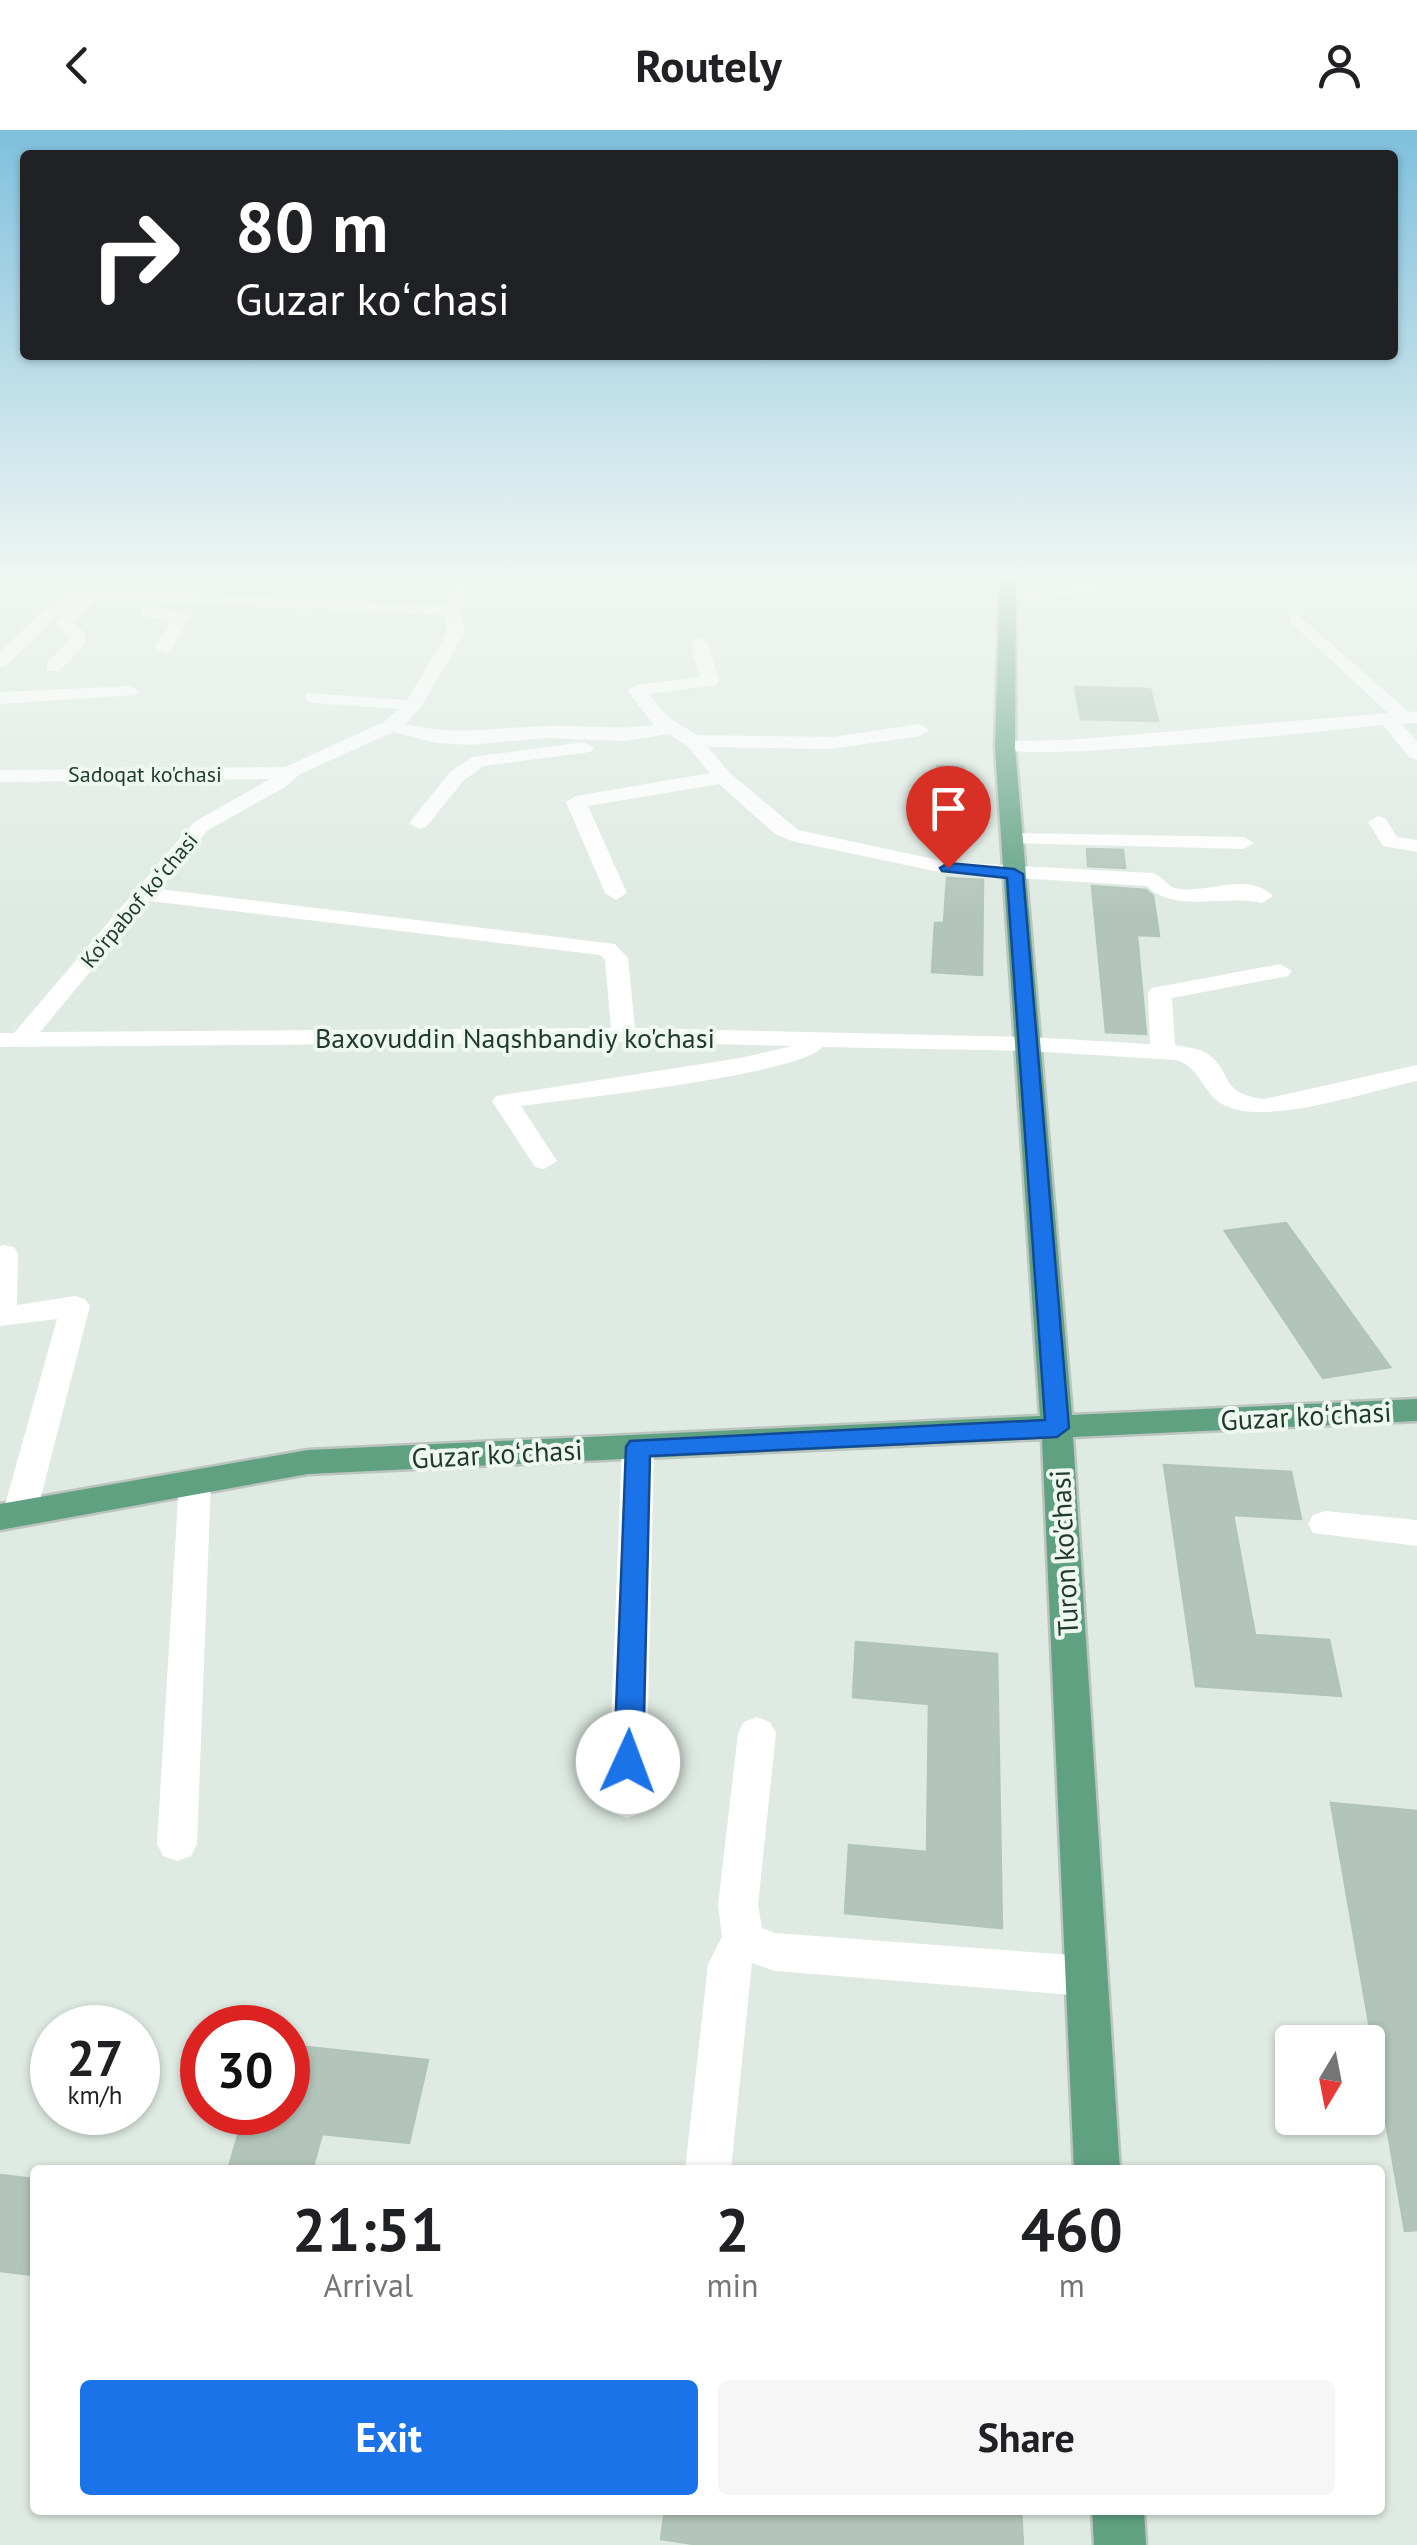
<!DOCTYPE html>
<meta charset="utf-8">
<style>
:root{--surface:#fff;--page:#f6f6f6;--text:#202124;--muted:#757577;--accent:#1a73e8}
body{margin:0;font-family:"PT Sans",sans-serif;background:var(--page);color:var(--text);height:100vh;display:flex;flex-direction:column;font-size:38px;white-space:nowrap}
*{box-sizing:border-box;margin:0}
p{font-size:32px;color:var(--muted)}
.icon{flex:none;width:55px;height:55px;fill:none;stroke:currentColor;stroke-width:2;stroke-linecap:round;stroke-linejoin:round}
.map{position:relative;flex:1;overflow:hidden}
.drawer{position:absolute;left:30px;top:2035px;width:1355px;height:350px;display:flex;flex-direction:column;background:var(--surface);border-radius:10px;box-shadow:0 2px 8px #0004}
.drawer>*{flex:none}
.top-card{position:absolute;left:20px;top:20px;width:1378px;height:210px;border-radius:10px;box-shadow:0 2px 8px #0004;background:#202124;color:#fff;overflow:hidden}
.needle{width:65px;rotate:190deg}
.controls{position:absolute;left:1275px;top:1895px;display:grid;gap:20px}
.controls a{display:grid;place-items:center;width:110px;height:110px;border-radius:10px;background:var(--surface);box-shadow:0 2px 8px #0004;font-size:50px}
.speed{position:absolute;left:30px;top:1875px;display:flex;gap:20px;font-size:50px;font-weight:700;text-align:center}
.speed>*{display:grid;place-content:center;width:130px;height:130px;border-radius:50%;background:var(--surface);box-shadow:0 2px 8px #0004;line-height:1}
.speed small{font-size:25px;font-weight:400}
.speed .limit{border:15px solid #d22;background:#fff;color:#111}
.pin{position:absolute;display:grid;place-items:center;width:85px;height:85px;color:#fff;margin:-102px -42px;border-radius:50% 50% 50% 0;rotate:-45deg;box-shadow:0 0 10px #0007}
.pin .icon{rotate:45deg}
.me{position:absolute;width:110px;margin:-55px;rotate:2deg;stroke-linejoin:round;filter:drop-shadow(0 0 8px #0008)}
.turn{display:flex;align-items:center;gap:35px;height:210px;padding:0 50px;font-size:45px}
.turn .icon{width:130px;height:130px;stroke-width:2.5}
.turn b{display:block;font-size:70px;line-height:85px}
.eta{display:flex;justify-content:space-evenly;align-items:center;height:170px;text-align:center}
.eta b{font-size:60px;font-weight:700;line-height:70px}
.primary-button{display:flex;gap:20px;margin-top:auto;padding:20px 50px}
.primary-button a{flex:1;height:115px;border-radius:10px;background:var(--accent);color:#fff;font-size:40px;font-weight:700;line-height:115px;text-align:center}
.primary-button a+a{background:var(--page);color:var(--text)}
header{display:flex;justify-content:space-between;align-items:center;height:130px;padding:0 50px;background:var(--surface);font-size:45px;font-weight:700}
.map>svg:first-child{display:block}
.building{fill:#b3c5ba;stroke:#b0c4b7;stroke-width:2.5}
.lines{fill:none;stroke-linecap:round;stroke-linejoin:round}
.major-casing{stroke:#bcc4c0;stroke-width:5}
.minor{fill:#fff;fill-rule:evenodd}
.major{fill:#60a182;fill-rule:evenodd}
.route{fill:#1a73e8;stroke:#114b97;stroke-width:2.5}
.labels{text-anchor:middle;stroke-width:8;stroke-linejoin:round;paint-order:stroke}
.far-street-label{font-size:22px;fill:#1f3a2d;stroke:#eef7f0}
.street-label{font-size:28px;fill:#1f3a2d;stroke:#eef7f0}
</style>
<header><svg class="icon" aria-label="back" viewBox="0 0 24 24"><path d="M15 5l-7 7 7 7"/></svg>Routely<svg class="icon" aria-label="person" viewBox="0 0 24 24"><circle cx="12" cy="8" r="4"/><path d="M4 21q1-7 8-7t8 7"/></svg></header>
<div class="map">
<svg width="1417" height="2415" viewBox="0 0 1417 2415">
<rect width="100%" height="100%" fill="#deeae2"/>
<g class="building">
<polygon points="1075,557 1150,559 1158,591 1081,589"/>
<polygon points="937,636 963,637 961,697 933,696"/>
<polygon points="1087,719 1123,720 1125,738 1088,736"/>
<polygon points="947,748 983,750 982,845 932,842 935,793 944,793"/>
<polygon points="1092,756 1146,760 1153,766 1159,806 1137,805 1146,904 1106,902"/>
<polygon points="1286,1093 1390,1237 1323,1248 1225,1101"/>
<polygon points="1164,1335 1291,1342 1301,1389 1233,1385 1255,1505 1329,1510 1341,1566 1196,1556"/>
<polygon points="856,1512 997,1524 1002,1798 845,1783 849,1715 927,1722 929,1574 853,1567"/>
<polygon points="1331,1673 1417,1681 1417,2100 1405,2101"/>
<polygon points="288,1915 428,1930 409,2013 322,2004 312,2040 228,2040 245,1982 288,1982"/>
<polygon points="0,2045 35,2049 35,2145 0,2141"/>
<polygon points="665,2380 1021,2380 1023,2415 700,2415 661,2409"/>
</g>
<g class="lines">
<defs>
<g id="major">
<polygon points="1000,447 1016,447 1015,617 1072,1285 1417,1269 1417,1291 1073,1307 1120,2040 1074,2040 1042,1309 308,1344 0,1400 0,1374 308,1320 1040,1286 995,617"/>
<polygon points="1092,2380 1144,2380 1146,2415 1094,2415"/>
</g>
</defs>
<use href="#major" class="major-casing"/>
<g class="minor">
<path d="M452 447H468L461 480 465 503 421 577 405 594C456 606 493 598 545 596 582 595 617 600 654 595L627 560 636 555 700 547 690 513 699 508 708 513 719 551 716 555 649 564 668 587 697 605 831 607 920 594 929 600 920 606 831 619 708 617 730 643 798 700 948 732 1153 743C1163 746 1164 753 1172 757 1198 768 1246 739 1273 766L1262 773C1226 764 1174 784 1147 756L948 744 792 711 775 704 719 654 588 676 627 763 616 770 605 763 566 672 576 666 710 643 686 615 669 604 625 611 545 608 469 615 437 613 393 602 300 644 285 657 208 700 159 759 615 814 628 828 635 898 1029 907 1150 914 1148 863 1152 858 1280 834 1292 841 1288 846 1172 868 1175 915C1184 917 1200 918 1208 924 1233 942 1219 964 1264 969L1417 935V951C1370 961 1268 996 1226 976 1203 966 1201 937 1176 930L1029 921 822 917C801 945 569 969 521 976L557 1031 544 1039 535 1037 492 971 496 966 740 928 792 916 624 912 0 917V903H14L194 692 270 649 0 652V640L285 637 384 592 399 579 312 573 306 571V563L407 570 447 503 445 485 97 469 74 493 85 503V514L59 541H47V533L70 509 55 494 77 468 6 536 0 537V522L62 462 77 458 446 475ZM149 771 600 825 605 830 611 898 40 902Z"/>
<path d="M1102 447H1130C1111 461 1020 478 1001 464L1009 459H1050Z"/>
<polygon points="148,477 181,481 189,486 169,524 154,520 171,490 142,486 142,478"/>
<path d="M1297 484 1409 582 1417 581V593L1402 594 1417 612V630L1410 628 1383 595C1333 600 1016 635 995 617L1005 611 1068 610 1388 583 1291 493V485Z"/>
<polygon points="130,556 139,561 136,565 0,574 0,562"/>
<polygon points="584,612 594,618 591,622 484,636 464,650 426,697 419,699 409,693 450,642 472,627"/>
<polygon points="1378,686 1385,688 1397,707 1417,710 1417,722 1383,716 1368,692"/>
<polygon points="1012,703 1244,707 1254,713 1244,719 1005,713 1002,709 1005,705"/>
<polygon points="4,1115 14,1117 18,1124 17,1175 75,1166 85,1169 90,1176 37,1382 32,1391 20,1395 8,1391 3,1382 57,1189 0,1196 0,1116"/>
<polygon points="638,1305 649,1309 654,1317 646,1671 641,1683 627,1688 613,1683 608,1671 622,1317 627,1309"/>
<polygon points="195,1340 207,1343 211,1352 197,1714 191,1726 177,1731 163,1726 157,1714 179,1352 183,1343"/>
<polygon points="1325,1381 1417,1390 1417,1416 1313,1403 1308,1394 1313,1385"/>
<polygon points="757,1587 770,1592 776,1603 758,1775 762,1798 775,1803 1085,1826 1100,1832 1106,1846 1100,1860 1085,1866 775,1841 752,1833 731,2040 685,2040 708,1834 722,1807 718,1775 738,1603 744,1592"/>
</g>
<use href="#major" class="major"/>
</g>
<linearGradient id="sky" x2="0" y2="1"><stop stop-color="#7fc0dd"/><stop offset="0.57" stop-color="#f0f6f2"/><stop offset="1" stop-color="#f0f6f2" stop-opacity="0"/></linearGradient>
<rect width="1417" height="785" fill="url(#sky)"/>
<polygon class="route" points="948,733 1014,739 1023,744 1069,1298 1057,1307 650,1326 643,1632 639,1640 628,1644 618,1640 614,1632 626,1317 630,1311 1045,1290 1007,748 942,741 940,738"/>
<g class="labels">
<g class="far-street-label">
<text x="145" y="652">Sadoqat ko'chasi</text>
<text transform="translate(139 770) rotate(-50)" y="8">Ko'rpabof koʻchasi</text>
</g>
<g class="street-label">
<text x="515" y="918">Baxovuddin Naqshbandiy ko'chasi</text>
<text transform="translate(1306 1286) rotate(-3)" y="10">Guzar koʻchasi</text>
<text transform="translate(497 1324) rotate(-3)" y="10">Guzar koʻchasi</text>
<text transform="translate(1064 1423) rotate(-93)" y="10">Turon ko'chasi</text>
</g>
</g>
</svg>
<div class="controls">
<a><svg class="needle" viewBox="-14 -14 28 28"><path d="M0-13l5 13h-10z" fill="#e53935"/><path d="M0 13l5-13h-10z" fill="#757577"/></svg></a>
</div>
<div class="speed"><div>27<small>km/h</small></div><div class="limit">30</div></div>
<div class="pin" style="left:948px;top:738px;background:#d93025"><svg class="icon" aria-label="arrive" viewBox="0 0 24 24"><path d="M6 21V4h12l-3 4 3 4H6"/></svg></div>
<svg class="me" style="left:628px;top:1632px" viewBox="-20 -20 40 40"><circle r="19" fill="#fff"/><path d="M0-13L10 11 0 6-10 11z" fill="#1a73e8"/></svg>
<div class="top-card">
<div class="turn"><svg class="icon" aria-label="right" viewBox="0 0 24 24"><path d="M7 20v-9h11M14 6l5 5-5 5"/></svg><div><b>80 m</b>Guzar koʻchasi</div></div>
</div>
<section class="drawer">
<div class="eta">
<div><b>21:51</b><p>Arrival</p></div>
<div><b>2</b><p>min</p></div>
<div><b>460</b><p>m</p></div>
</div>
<div class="primary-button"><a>Exit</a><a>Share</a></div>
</section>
</div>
